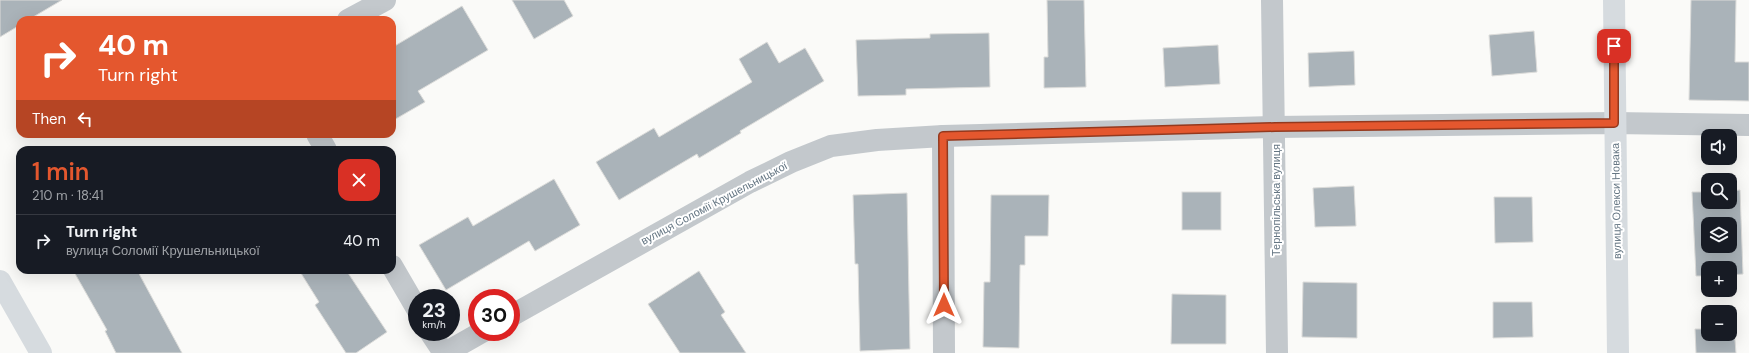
<!DOCTYPE html>
<meta charset="utf-8">
<style>
:root{--surface:#171b24;--page:#242831;--text:#f1f3f6;--muted:#9ea1a6;--line:#363941;--accent:#e4572e}
body{margin:0;font-family:"DM Sans",sans-serif;background:var(--page);color:var(--text);height:100vh;display:flex;flex-direction:column;font-size:15px;white-space:nowrap}
*{box-sizing:border-box;margin:0}
p{font-size:13px;color:var(--muted)}
.icon{flex:none;width:22px;height:22px;fill:none;stroke:currentColor;stroke-width:2;stroke-linecap:round;stroke-linejoin:round}
.map{position:relative;flex:1;overflow:hidden}
.sheet{position:absolute;left:16px;top:146px;width:380px;height:128px;display:flex;flex-direction:column;background:var(--surface);border-radius:12px;box-shadow:0 4px 16px #0002}
.sheet>*{flex:none}
.guide{position:absolute;left:16px;top:16px;width:380px;height:122px;border-radius:12px;box-shadow:0 4px 16px #0002;background:#e4572e;color:#fff;overflow:hidden}
.controls{position:absolute;left:1701px;top:129px;display:grid;gap:8px}
.controls a{display:grid;place-items:center;width:36px;height:36px;border-radius:8px;background:var(--surface);box-shadow:0 4px 16px #0002;font-size:20px}
.speed{position:absolute;left:408px;top:289px;display:flex;gap:8px;font-size:20px;font-weight:700;text-align:center}
.speed>*{display:grid;place-content:center;width:52px;height:52px;border-radius:50%;background:var(--surface);box-shadow:0 4px 16px #0002;line-height:1}
.speed small{font-size:10px;font-weight:400}
.speed .limit{border:6px solid #d22;background:#fff;color:#111}
.pin{position:absolute;display:grid;place-items:center;width:34px;height:34px;color:#fff;margin:-17px;border-radius:8px;box-shadow:0 2px 6px #0006}
.me{position:absolute;width:44px;margin:-22px;rotate:0deg;stroke-linejoin:round;filter:drop-shadow(0 0 3px #0008)}
.turn{display:flex;align-items:center;gap:14px;height:84px;padding:0 16px;font-size:18px}
.turn .icon{width:52px;height:52px;stroke-width:2.5}
.turn b{display:block;font-size:28px;line-height:34px}
.then{display:flex;align-items:center;height:38px;padding:0 16px;background:#0003;gap:8px;font-size:15px}
.round{display:grid;place-items:center;flex:none;width:42px;height:42px;border-radius:12px;background:var(--page)}
.head{display:flex;align-items:center;justify-content:space-between;height:68px;padding:0 16px}
h1{font-size:24px;font-weight:600;line-height:30px;color:var(--accent)}
ul{padding:0;list-style:none}
li{display:flex;align-items:center;gap:12px;height:52px;padding:0 16px;border-top:1px solid var(--line)}
li div{flex:1}
li b{display:block;font-size:15px}
li em{font-style:normal}
.map>svg:first-child{display:block}
.building{fill:#aab3b9;stroke:#dcdcda;fill-rule:evenodd}
.lines{fill:none;stroke-linecap:round;stroke-linejoin:round}
.street{stroke:#c3c8cc;stroke-width:22}
.secondary{stroke:#d6dbdf;stroke-width:22}
.route-casing{stroke:#94391e;stroke-width:10}
.route{stroke:#e4572e;stroke-width:7}
.labels{text-anchor:middle;stroke-width:4;stroke-linejoin:round;paint-order:stroke}
.street-label{font-size:11px;fill:#657683;stroke:#fff}
</style>
<div class="map">
<svg width="1749" height="353" viewBox="0 0 1749 353">
<rect width="100%" height="100%" fill="#fafaf8"/>
<g class="building">
<polygon points="0,0 62,0 28,20 20,20 20,25 0,37"/>
<polygon points="512,0 564,0 573,16 534,39"/>
<polygon points="1047,0 1084,0 1086,87 1044,88 1044,57 1048,57"/>
<polygon points="1691,0 1736,0 1735,62 1749,62 1749,101 1689,100"/>
<polygon points="462,6 488,50 418,91 425,102 392,121 392,46 393,47"/>
<polygon points="1534,31 1537,72 1492,76 1489,35"/>
<polygon points="989,33 990,87 906,89 906,95 858,96 856,40 930,38 930,34"/>
<polygon points="767,42 779,63 805,48 824,81 740,131 741,133 699,158 697,154 619,200 596,162 654,128 659,137 752,82 739,59"/>
<polygon points="1218,45 1220,84 1165,87 1163,48"/>
<polygon points="1354,51 1355,85 1309,87 1308,53"/>
<polygon points="554,179 580,225 535,251 529,241 446,290 419,245 468,217 473,226"/>
<polygon points="1354,186 1356,226 1315,227 1313,188"/>
<path d="M1740 190 1743 274 1730 275V268H1708V276H1696L1692 192H1708V202H1730V191ZM1708 224H1730V246H1708Z"/>
<rect x="1182" y="192" width="39" height="38"/>
<polygon points="907,193 910,349 860,351 858,264 855,264 853,195"/>
<polygon points="991,195 1049,195 1048,236 1025,236 1025,265 1020,265 1019,348 983,347 984,282 990,282"/>
<polygon points="1494,197 1532,197 1533,242 1495,243"/>
<polygon points="73,270 137,270 182,353 116,353 105,331 107,330"/>
<polygon points="299,270 346,270 387,332 356,353 346,353 315,305 319,302"/>
<polygon points="699,271 725,312 721,315 746,353 680,353 648,304"/>
<polygon points="1303,282 1357,283 1357,338 1302,337"/>
<polygon points="1172,294 1226,295 1226,344 1171,344"/>
<polygon points="1493,302 1532,302 1533,337 1493,338"/>
<polygon points="1734,327 1736,353 1696,353 1695,329 1708,329 1708,334 1730,334 1730,328"/>
</g>
<g class="lines">
<g class="street">
<polyline points="1272,0 1277,353"/>
<polyline points="348,20 385,0"/>
<polyline points="317,134 326,150"/>
<polyline points="943,136 944,353"/>
<polyline points="392,266 417,309"/>
<polyline points="511,316 750,182 791,162 831,146 877,140 943,136 1275,127 1614,123 1749,125"/>
<polyline points="430,332 444,353"/>
<polyline points="445,353 482,332"/>
</g>
<g class="secondary">
<polyline points="1614,0 1618,353"/>
<polyline points="0,281 41,353"/>
</g>
</g>
<g class="lines">
<defs>
<polyline id="route" points="944,305 943,136 1275,127 1614,123 1614,46"/>
</defs>
<use href="#route" class="route-casing"/>
<use href="#route" class="route"/>
</g>
<g class="labels">
<g class="street-label">
<text transform="translate(1276 200) rotate(-90)" y="4">Тернопільська вулиця</text>
<text transform="translate(1616 201) rotate(-91)" y="4">вулиця Олекси Новака</text>
<text transform="translate(714 203) rotate(-28)" y="4">вулиця Соломії Крушельницької</text>
</g>
</g>
</svg>
<div class="controls">
<a><svg class="icon" aria-label="sound" viewBox="0 0 24 24"><path d="M4 9h4l5-4v14l-5-4H4zM17 9q2 3 0 6"/></svg></a>
<a><svg class="icon" aria-label="search" viewBox="0 0 24 24"><circle cx="10" cy="10" r="6"/><path d="M15 15l6 6"/></svg></a>
<a><svg class="icon" aria-label="layers" viewBox="0 0 24 24"><path d="M12 4l9 5-9 5-9-5zM3 14l9 5 9-5"/></svg></a>
<a>+</a>
<a>−</a>
</div>
<div class="speed"><div>23<small>km/h</small></div><div class="limit">30</div></div>
<div class="pin" style="left:1614px;top:46px;background:#d93025"><svg class="icon" aria-label="arrive" viewBox="0 0 24 24"><path d="M6 21V4h12l-3 4 3 4H6"/></svg></div>
<svg class="me" style="left:944px;top:305px" viewBox="-20 -20 40 40"><path d="M0-17L14 15 0 8-14 15z" fill="#e4572e" stroke="#fff" stroke-width="4"/></svg>
<div class="guide">
<div class="turn"><svg class="icon" aria-label="right" viewBox="0 0 24 24"><path d="M7 20v-9h11M14 6l5 5-5 5"/></svg><div><b>40 m</b>Turn right</div></div>
<div class="then">Then<svg class="icon" aria-label="left" viewBox="0 0 24 24"><path d="M17 20v-9H6M10 6l-5 5 5 5"/></svg></div>
</div>
<section class="sheet">
<div class="head"><div><h1>1 min</h1><p>210 m · 18:41</p></div><a class="round" style="background:#d93025;color:#fff"><svg class="icon" aria-label="close" viewBox="0 0 24 24"><path d="M6 6l12 12M18 6L6 18"/></svg></a></div>
<ul>
<li><svg class="icon" aria-label="right" viewBox="0 0 24 24"><path d="M7 20v-9h11M14 6l5 5-5 5"/></svg><div><b>Turn right</b><p>вулиця Соломії Крушельницької</p></div><em>40 m</em></li>
</ul>
</section>
</div>
